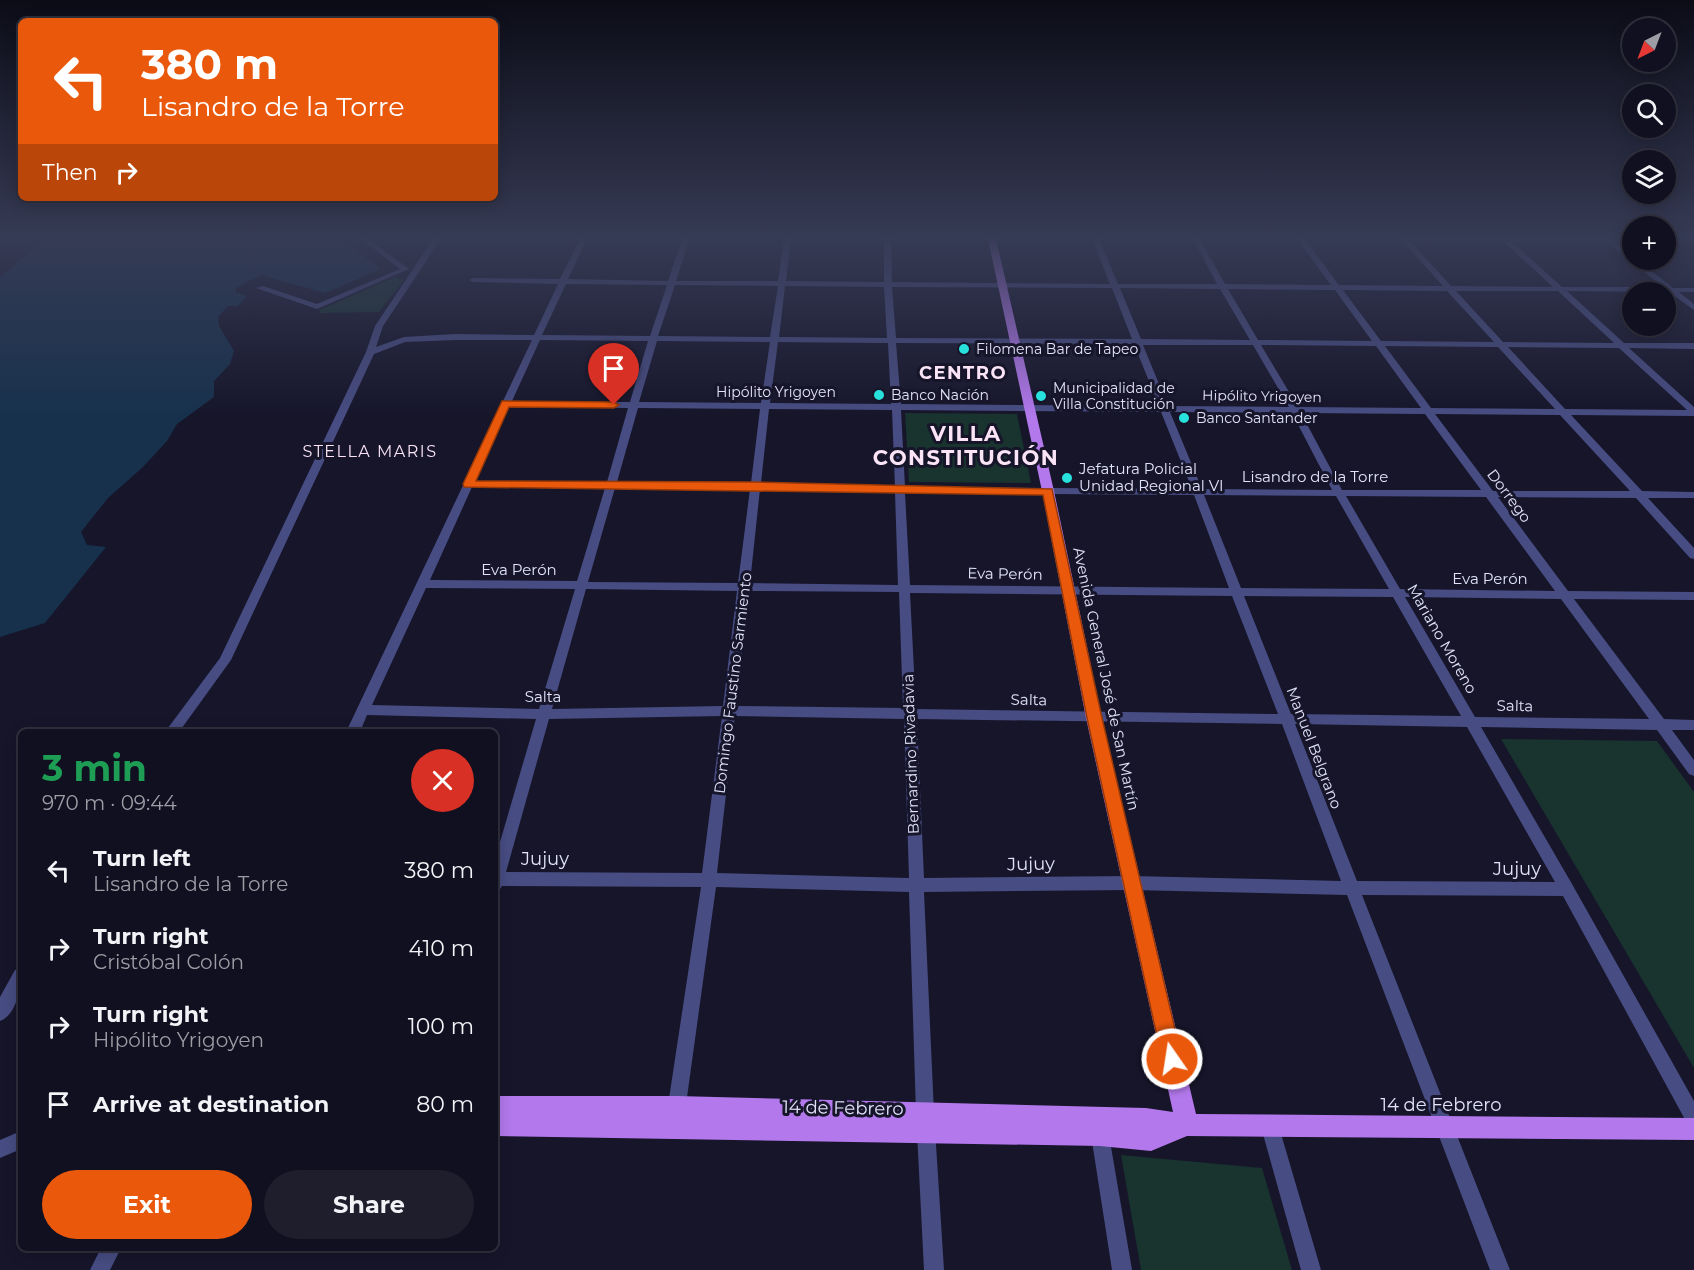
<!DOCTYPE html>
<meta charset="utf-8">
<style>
:root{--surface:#101020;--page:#1e1e2d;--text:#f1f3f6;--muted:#9c9da5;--line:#30303e;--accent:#ea580c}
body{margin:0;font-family:Montserrat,sans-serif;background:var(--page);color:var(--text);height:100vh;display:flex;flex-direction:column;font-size:22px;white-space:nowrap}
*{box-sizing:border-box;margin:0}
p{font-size:20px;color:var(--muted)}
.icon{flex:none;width:33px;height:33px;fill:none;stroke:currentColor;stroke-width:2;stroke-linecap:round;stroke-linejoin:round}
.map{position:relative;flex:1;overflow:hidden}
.details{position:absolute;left:18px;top:729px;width:480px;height:522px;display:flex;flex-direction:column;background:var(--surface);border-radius:9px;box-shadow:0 3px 15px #0003,0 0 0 2px var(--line)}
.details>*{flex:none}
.hud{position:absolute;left:18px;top:18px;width:480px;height:183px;border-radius:9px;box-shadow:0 3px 15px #0003,0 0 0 2px var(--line);background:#ea580c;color:#fff;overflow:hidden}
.needle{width:39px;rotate:222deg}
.buttons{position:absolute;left:1622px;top:18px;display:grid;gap:12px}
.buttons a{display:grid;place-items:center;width:54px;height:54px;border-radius:50%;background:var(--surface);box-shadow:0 3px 15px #0003,0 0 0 2px var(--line);font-size:30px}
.pin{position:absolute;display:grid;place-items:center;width:51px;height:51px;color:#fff;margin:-62px -26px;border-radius:50% 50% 50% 0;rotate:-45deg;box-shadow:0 0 6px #0007}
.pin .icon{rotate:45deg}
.me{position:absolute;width:66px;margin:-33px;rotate:347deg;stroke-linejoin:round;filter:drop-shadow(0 0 4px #0008)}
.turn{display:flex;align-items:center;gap:21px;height:126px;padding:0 24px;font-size:27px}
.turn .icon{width:78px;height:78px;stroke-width:2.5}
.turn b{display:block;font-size:42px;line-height:51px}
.then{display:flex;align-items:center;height:57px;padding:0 24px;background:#0003;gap:12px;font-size:22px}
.round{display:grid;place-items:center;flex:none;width:63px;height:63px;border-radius:32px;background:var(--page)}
.headline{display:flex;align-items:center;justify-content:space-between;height:102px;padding:0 24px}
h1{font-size:36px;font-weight:700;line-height:45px;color:#1e9e55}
.action{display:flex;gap:12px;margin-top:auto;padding:12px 24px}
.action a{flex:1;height:69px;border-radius:36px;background:var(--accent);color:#fff;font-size:24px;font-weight:700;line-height:69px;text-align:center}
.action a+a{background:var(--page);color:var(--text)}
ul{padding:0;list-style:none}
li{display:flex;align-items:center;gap:18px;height:78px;padding:0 24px}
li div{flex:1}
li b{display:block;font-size:22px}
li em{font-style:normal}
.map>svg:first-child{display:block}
.green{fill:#19332f}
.water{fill:#17314c}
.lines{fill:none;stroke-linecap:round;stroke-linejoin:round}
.minor{fill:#474c82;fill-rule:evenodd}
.major{fill:#b278ec;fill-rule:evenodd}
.route{fill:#ea580c;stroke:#983908;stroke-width:1.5}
.poi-dot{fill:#28e1dd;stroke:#16152a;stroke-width:2}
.labels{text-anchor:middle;stroke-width:6;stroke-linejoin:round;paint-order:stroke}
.far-poi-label{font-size:14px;fill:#e2e2fb;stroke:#16152a;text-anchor:start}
.far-street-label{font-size:14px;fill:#e2e2fb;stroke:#16152a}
.poi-label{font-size:15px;fill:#e2e2fb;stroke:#16152a;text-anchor:start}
.street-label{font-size:15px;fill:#e2e2fb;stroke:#16152a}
.neighbourhood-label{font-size:16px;letter-spacing:1.5px;fill:#fbe4f6;stroke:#16152a}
.far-district-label{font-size:18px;font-weight:bold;letter-spacing:1.5px;fill:#fbe4f6;stroke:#16152a}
.near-street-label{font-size:18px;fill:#e2e2fb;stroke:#16152a}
.district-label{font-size:21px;font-weight:bold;letter-spacing:1.5px;fill:#fbe4f6;stroke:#16152a}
</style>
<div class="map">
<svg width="1694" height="1270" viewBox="0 0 1694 1270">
<rect width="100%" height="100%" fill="#16152a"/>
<g class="green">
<polygon points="395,277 404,280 379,312 320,313 319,310"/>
<polygon points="905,413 1017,414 1031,483 909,482"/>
<polygon points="1501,739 1657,741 1694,792 1694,1068"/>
<polygon points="1121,1155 1262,1168 1292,1270 1141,1270"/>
</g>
<polygon class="water" points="46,239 341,239 381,269 325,293 261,275 236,288 235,292 247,296 238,306 228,306 218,317 219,326 234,351 230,364 214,381 214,397 177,424 167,441 143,467 108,498 81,532 87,545 106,547 45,623 0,637 0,277"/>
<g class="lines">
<g class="minor">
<polygon points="361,239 368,239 409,269 317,309 256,288 263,286 317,304 400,269"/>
<path d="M433 239H441L383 326 376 347 404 337 455 334 534 335 558 284 473 282 469 280 473 278 560 279 580 239H587L568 279 668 281 682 239H689L676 281H778L784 239H791L786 281 884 282V239H891L892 282 1110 284 1092 239H1099L1118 284H1217L1193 239H1200L1225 284 1331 285 1297 239H1305L1339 285 1443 286 1401 239H1632V242H1616L1632 255V260H1637L1673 288H1694V292H1679L1694 304V310L1669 292 1567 291 1624 343H1694V349L1629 348 1694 407V416L1571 415 1642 491 1694 492V498H1648L1694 548V559L1690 558 1636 498 1498 497 1568 591 1694 592V600L1574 599 1664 719 1694 720V730H1672L1694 760V776L1689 774 1657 730 1481 727 1572 884 1694 1101V1128L1688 1125 1563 896 1362 895 1510 1270H1490L1347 895 1132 890 924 892 934 1113 944 1270H924L916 1113 909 892 716 887 685 1112 682 1118 676 1121 670 1118 667 1112 701 887 502 886 500 889 495 891V859L536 719 367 715 360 732H346L532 340H455L405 342 374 354 231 660 179 732H165L220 658 366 352 375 326ZM1410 241 1504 242 1553 287 1451 286ZM1512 242H1607L1663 287H1562ZM566 284 667 285 650 336 542 335ZM675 285 778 286 770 337 658 336ZM785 286 884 287 887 338 779 337ZM892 287 1112 288 1132 339 896 338ZM1120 288 1220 289 1250 340 1141 339ZM1228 289 1335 290 1372 341 1258 340ZM1343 290 1447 291 1494 342 1381 341ZM1456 291H1558L1614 343 1503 342ZM540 340 648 341 630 402 512 401ZM657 341 770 342 761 403 639 402ZM778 342 888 343 891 404 770 403ZM896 343 1134 344 1159 406 901 404ZM1143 345H1253L1289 407 1168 406ZM1261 345 1376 346 1421 408 1298 407ZM1385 346 1498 347 1555 409 1431 408ZM1508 347 1619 348 1687 410 1565 409ZM509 407 628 408 607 482 475 481ZM638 408 760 409 751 483 617 482ZM769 409 892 410 895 487 761 483ZM901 410 1161 412 1192 489 905 487ZM1170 412 1292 413 1332 490 1202 489ZM1301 413 1425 414 1481 490H1342ZM1435 414 1560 415 1630 491H1493ZM472 487 605 488 577 581 430 580ZM615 488 750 489 738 583 588 582ZM760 489 895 493 898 585 750 583ZM905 493 1194 495 1229 588 910 585ZM1204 495 1336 496 1389 589 1241 588ZM1346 496 1486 497 1555 591 1400 589ZM426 588 575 589 539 709 372 705ZM586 589 737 591 723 706 552 709ZM749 591 899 592 903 708 736 706ZM910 593 1232 596 1278 714 916 709ZM1244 596 1393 597 1461 716 1291 714ZM1405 597 1561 599 1649 719 1475 717ZM722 716 702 873 506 872 549 719ZM735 716 904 719 909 878 717 873ZM917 719 1282 724 1341 881 1132 876 924 878ZM1295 724 1467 727 1555 882 1357 881Z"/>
<rect x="1665" y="239" width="29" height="3"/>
<path d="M21 968C21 985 18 1014 0 1021V997L15 970Z"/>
<polygon points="1270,1118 1276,1121 1279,1127 1321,1270 1301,1270 1261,1127 1264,1121"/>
<polygon points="1100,1126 1106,1129 1109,1135 1132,1270 1112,1270 1091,1135 1094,1129"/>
<polygon points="21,1131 21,1149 0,1158 0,1140"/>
<polygon points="101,1248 121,1248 110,1270 90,1270"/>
</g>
<polygon class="major" points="988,239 996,239 1054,491 1102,718 1196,1114 1694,1118 1694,1140 1187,1136 1151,1151 1100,1146 495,1136 495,1096 677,1096 1146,1108 1173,1112 1086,718 1042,491"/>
</g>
<linearGradient id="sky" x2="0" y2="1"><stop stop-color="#0c0c17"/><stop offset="0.57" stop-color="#363b55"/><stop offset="1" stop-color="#363b55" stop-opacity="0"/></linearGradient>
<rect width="1694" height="417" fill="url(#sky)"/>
<polygon class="route" points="502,401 614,402 619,405 614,408 509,407 476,481 756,482 1052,489 1102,718 1182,1059 1179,1066 1172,1069 1165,1066 1162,1059 1087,718 1043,495 464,487 463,484"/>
<g class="poi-dot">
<circle cx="964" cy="349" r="6"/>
<circle cx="879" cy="395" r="6"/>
<circle cx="1041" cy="396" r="6"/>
<circle cx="1184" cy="418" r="6"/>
<circle cx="1067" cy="478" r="6"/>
</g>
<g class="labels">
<g class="far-poi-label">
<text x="976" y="354">Filomena Bar de Tapeo</text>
<text x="1053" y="393">Municipalidad de<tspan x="1053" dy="16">Villa Constitución</tspan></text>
<text x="891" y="400">Banco Nación</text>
<text x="1196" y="423">Banco Santander</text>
</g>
<g class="far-street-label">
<text x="776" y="397">Hipólito Yrigoyen</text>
<text transform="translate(1262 396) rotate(1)" y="5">Hipólito Yrigoyen</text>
</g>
<g class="poi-label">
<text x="1079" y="474">Jefatura Policial<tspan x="1079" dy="17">Unidad Regional VI</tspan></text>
</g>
<g class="street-label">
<text x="1315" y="482">Lisandro de la Torre</text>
<text transform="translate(1509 496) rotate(53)" y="5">Dorrego</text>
<text x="519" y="575">Eva Perón</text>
<text transform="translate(1005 574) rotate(1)" y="5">Eva Perón</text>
<text x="1490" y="584">Eva Perón</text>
<text transform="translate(1442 639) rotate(60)" y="5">Mariano Moreno</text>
<text transform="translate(1106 679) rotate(78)" y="5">Avenida General José de San Martín</text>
<text transform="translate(733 683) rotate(-83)" y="5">Domingo Faustino Sarmiento</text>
<text x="543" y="702">Salta</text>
<text transform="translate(1029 700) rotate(1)" y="5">Salta</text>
<text transform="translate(1515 706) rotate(1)" y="5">Salta</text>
<text transform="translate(1314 748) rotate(69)" y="5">Manuel Belgrano</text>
<text transform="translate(911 754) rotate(-92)" y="5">Bernardino Rivadavia</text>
</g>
<g class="neighbourhood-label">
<text x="370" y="457">STELLA MARIS</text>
</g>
<g class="far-district-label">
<text x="963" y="379">CENTRO</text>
</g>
<g class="near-street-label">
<text x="545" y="865">Jujuy</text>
<text transform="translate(1031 864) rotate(-1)" y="6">Jujuy</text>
<text x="1517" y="875">Jujuy</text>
<text x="1441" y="1111">14 de Febrero</text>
<text transform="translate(843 1108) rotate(1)" y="6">14 de Febrero</text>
</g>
<g class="district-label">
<text x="966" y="441">VILLA<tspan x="966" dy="24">CONSTITUCIÓN</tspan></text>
</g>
</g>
</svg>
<div class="buttons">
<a><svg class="needle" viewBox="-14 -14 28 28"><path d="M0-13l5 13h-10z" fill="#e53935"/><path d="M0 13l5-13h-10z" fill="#9c9da5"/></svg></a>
<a><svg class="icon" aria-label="search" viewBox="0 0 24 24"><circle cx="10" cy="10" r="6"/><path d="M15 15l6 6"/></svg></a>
<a><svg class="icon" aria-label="layers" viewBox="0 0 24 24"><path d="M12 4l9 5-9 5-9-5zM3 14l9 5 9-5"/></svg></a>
<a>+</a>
<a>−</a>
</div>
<div class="pin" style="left:614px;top:405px;background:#d93025"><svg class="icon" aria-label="arrive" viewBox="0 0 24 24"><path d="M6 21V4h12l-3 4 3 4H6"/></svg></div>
<svg class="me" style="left:1172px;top:1059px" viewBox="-20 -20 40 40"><circle r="17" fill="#ea580c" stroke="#fff" stroke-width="3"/><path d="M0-11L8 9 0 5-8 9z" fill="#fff"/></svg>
<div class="hud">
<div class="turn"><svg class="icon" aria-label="left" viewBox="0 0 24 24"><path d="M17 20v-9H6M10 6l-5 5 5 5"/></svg><div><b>380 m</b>Lisandro de la Torre</div></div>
<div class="then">Then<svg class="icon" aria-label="right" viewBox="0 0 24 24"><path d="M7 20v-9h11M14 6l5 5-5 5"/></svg></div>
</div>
<section class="details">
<div class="headline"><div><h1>3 min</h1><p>970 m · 09:44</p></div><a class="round" style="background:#d93025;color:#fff"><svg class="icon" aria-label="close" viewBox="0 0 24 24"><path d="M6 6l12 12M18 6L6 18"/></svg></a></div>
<ul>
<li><svg class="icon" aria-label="left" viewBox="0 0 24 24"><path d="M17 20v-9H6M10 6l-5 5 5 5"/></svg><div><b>Turn left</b><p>Lisandro de la Torre</p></div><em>380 m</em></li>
<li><svg class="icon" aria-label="right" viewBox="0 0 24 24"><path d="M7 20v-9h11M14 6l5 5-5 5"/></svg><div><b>Turn right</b><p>Cristóbal Colón</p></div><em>410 m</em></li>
<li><svg class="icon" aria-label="right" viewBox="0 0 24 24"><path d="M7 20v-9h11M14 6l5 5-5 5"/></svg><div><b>Turn right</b><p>Hipólito Yrigoyen</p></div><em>100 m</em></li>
<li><svg class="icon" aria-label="arrive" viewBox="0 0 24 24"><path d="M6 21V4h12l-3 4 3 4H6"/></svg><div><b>Arrive at destination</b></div><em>80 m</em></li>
</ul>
<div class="action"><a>Exit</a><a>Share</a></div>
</section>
</div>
